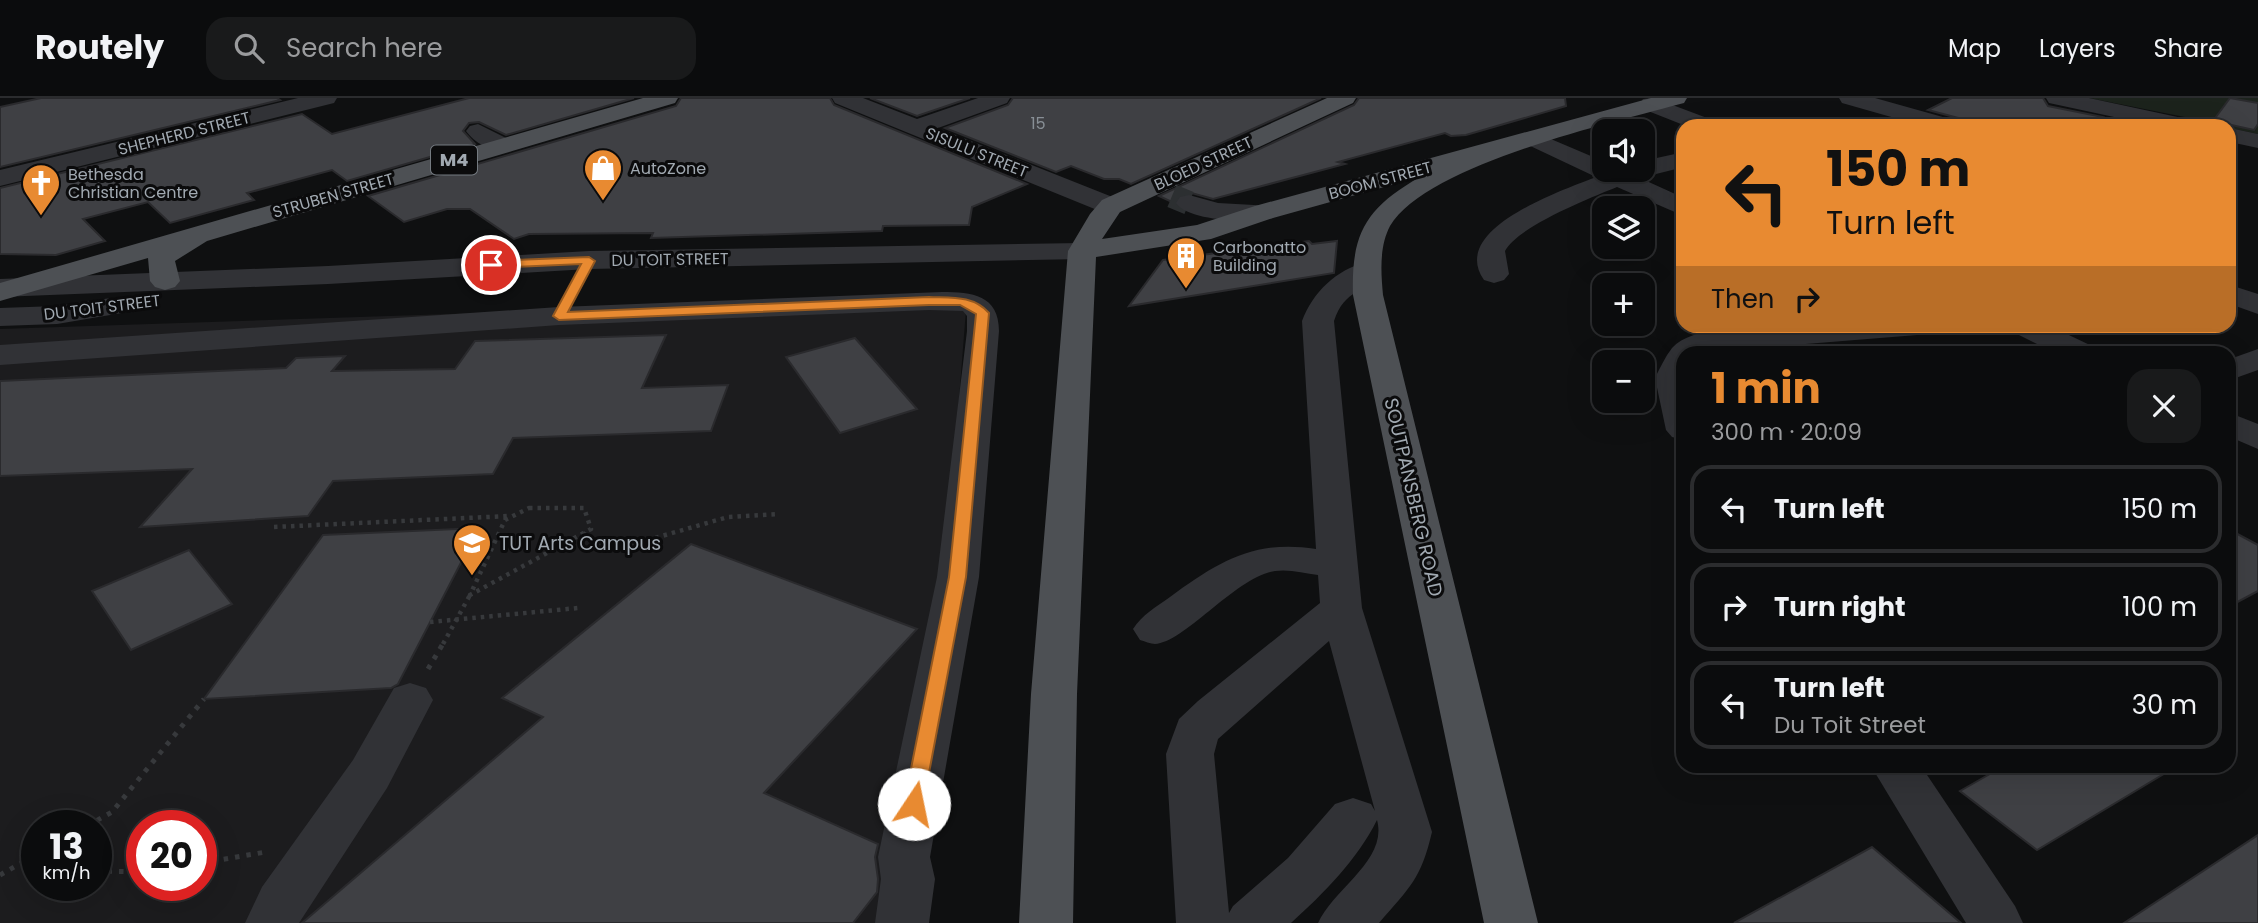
<!DOCTYPE html>
<meta charset="utf-8">
<style>
:root{--surface:#0b0c0d;--page:#191a1b;--text:#f1f3f6;--muted:#9a9b9d;--line:#2b2c2e;--accent:#e88a31}
body{margin:0;font-family:Poppins,sans-serif;background:var(--page);color:var(--text);height:100vh;display:flex;flex-direction:column;font-size:26px;white-space:nowrap}
*{box-sizing:border-box;margin:0}
p{font-size:23px;color:var(--muted)}
.icon{flex:none;width:38px;height:38px;fill:none;stroke:currentColor;stroke-width:2;stroke-linecap:round;stroke-linejoin:round}
.map{position:relative;flex:1;overflow:hidden}
.drawer{position:absolute;left:1676px;top:248px;width:560px;height:427px;display:flex;flex-direction:column;background:var(--surface);border-radius:21px;box-shadow:0 7px 28px #0002,0 0 0 2px var(--line)}
.drawer>*{flex:none}
.banner{position:absolute;left:1676px;top:21px;width:560px;height:214px;border-radius:21px;box-shadow:0 7px 28px #0002,0 0 0 2px var(--line);background:#e88a31;color:#111;overflow:hidden}
.controls{position:absolute;left:1592px;top:21px;display:grid;gap:14px}
.controls a{display:grid;place-items:center;width:63px;height:63px;border-radius:14px;background:var(--surface);box-shadow:0 7px 28px #0002,0 0 0 2px var(--line);font-size:35px}
.speed{position:absolute;left:21px;top:712px;display:flex;gap:14px;font-size:35px;font-weight:700;text-align:center}
.speed>*{display:grid;place-content:center;width:91px;height:91px;border-radius:50%;background:var(--surface);box-shadow:0 7px 28px #0002,0 0 0 2px var(--line);line-height:1}
.speed small{font-size:18px;font-weight:400}
.speed .limit{border:10px solid #d22;background:#fff;color:#111}
.pin{position:absolute;display:grid;place-items:center;width:60px;height:60px;color:#fff;margin:-30px;border:4px solid #fff;border-radius:50%;box-shadow:0 2px 7px #0007}
.me{position:absolute;width:77px;margin:-38px;rotate:11deg;stroke-linejoin:round;filter:drop-shadow(0 0 5px #0008)}
.turn{display:flex;align-items:center;gap:24px;height:147px;padding:0 35px;font-size:32px}
.turn .icon{width:91px;height:91px;stroke-width:2.5}
.turn b{display:block;font-size:49px;line-height:60px}
.then{display:flex;align-items:center;height:66px;padding:0 35px;background:#0003;gap:14px;font-size:26px}
.round{display:grid;place-items:center;flex:none;width:74px;height:74px;border-radius:21px;background:var(--page)}
.overview{display:flex;align-items:center;justify-content:space-between;height:119px;padding:0 35px}
h1{font-size:42px;font-weight:700;line-height:52px;color:var(--accent)}
ul{padding:0;list-style:none}
li{display:flex;align-items:center;gap:21px;height:88px;margin:0 14px 10px;padding:0 21px;border:4px solid var(--line);border-radius:21px}
li div{flex:1}
li b{display:block;font-size:26px}
li em{font-style:normal}
header{display:flex;align-items:center;gap:42px;box-sizing:border-box;height:98px;padding:0 35px;background:var(--surface);border-bottom:2px solid var(--line)}
header strong{font-size:33px}
nav{display:flex;gap:38px;margin-inline-start:auto;font-size:24px}
.search{width:490px;height:63px;background:var(--page);display:flex;align-items:center;gap:18px;box-sizing:border-box;padding:0 24px;border-radius:21px;color:var(--muted);font-size:26px}
.map>svg:first-child{display:block}
.built{fill:#1c1c1e;fill-rule:evenodd}
.green{fill:#1c231c}
.building{fill:#3f4044;stroke:#2a2a2d;stroke-width:2}
.lines{fill:none;stroke-linecap:round;stroke-linejoin:round}
.minor-tunnel{stroke:#2c2f31;stroke-width:24;stroke-dasharray:24 12;stroke-linecap:butt}
.path-far1{stroke:#37393c;stroke-width:4.5;stroke-dasharray:3.5 5;stroke-linecap:butt}
.path{stroke:#37393c;stroke-width:5;stroke-dasharray:4.5 7;stroke-linecap:butt}
.minor{fill:#313236;fill-rule:evenodd}
.major{fill:#4d5054;fill-rule:evenodd}
.route{fill:#e88a31;stroke:#975a20;stroke-width:2}
.labels{text-anchor:middle;stroke-width:6;stroke-linejoin:round;paint-order:stroke}
.number-label{font-size:16px;fill:#888f96}
.far-street-label{font-size:16px;fill:#a1a9b1;stroke:#0b0b0c}
.far-poi-label{font-size:16px;fill:#a1a9b1;stroke:#0b0b0c;text-anchor:start}
.shield{fill:#0b0b0c;stroke:#747a80;stroke-width:2}
.shield-label{font-size:18px;font-weight:bold;fill:#a1a9b1}
.street-label{font-size:19px;fill:#a1a9b1;stroke:#0b0b0c}
.poi-label{font-size:19px;fill:#a1a9b1;stroke:#0b0b0c;text-anchor:start}
</style>
<header>
<strong>Routely</strong>
<div class="search"><svg class="icon" aria-label="search" viewBox="0 0 24 24"><circle cx="10" cy="10" r="6"/><path d="M15 15l6 6"/></svg>Search here</div>
<nav><a>Map</a><a>Layers</a><a>Share</a></nav>
</header>
<div class="map">
<svg width="2258" height="825" viewBox="0 0 2258 825">
<rect width="100%" height="100%" fill="#0f1011"/>
<path class="built" d="M967 199 918 825H0V231ZM37 728H96V788H37ZM142 728H201V788H142Z"/>
<polygon class="green" points="2089,0 2258,0 2258,36 2230,30 2230,28"/>
<g class="building">
<polygon points="41,0 277,0 280,2 0,69 0,9"/>
<polygon points="469,0 634,0 506,37 479,24 469,25 463,33 475,46 347,83 332,72 247,95 254,102 170,125 148,104 83,121 105,143 56,157 0,156 0,90 302,16 332,36"/>
<polygon points="681,0 830,0 834,7 1027,86 972,109 969,127 883,128 882,133 651,140 653,135 529,136 514,141 470,111 447,111 404,124 368,98 676,8"/>
<polygon points="870,0 970,0 917,18"/>
<polygon points="1013,0 1321,0 1131,86 1119,81 1104,81 1071,68 1056,74 945,30 1008,7"/>
<polygon points="1359,0 1565,0 1566,8 1466,37 1451,38 1445,35 1338,64 1345,66 1213,101 1188,94 1178,98 1174,105 1159,98 1354,7"/>
<polygon points="1952,0 2043,0 2048,8 2103,19 2094,28 1964,28 1958,20 1928,12"/>
<polygon points="2230,0 2258,5 2258,26 2254,32 2213,23"/>
<polygon points="1309,143 1312,146 1337,143 1334,175 1129,208 1163,162"/>
<polygon points="666,237 642,290 728,287 711,333 513,340 493,376 333,383 308,418 140,429 192,371 0,378 0,283 286,270 296,260 345,258 332,273 455,271 475,243"/>
<polygon points="855,240 917,311 840,335 786,259"/>
<polygon points="479,430 398,586 391,590 204,601 323,437"/>
<polygon points="2230,432 2258,447 2258,493 2230,508"/>
<polygon points="691,446 917,531 764,695 878,746 875,759 878,781 877,794 853,825 302,825 543,619 502,600"/>
<polygon points="189,452 232,506 131,552 92,493"/>
<polygon points="2004,668 2177,668 2037,752 1960,693"/>
<polygon points="2258,737 2258,825 2124,825"/>
<polygon points="1872,749 1961,825 1734,825"/>
</g>
<g class="lines">
<polyline class="minor-tunnel" points="1172,98 1189,105"/>
<g class="path-far1">
<polygon points="529,410 584,410 591,431 470,497 505,422"/>
<polyline points="274,429 509,418"/>
<polyline points="583,435 597,445 634,446 728,419 779,416"/>
<polyline points="430,524 578,510"/>
<polyline points="443,546 470,497"/>
</g>
<g class="path">
<polyline points="428,571 444,544"/>
<polyline points="87,728 112,714 204,601"/>
<polyline points="201,765 266,754"/>
<polyline points="96,773 142,774"/>
<polyline points="0,777 37,756"/>
</g>
<g class="minor">
<polygon points="298,0 337,0 334,5 0,88 0,72"/>
<polygon points="832,0 863,0 917,21 978,0 1010,0 1007,5 938,30 1120,102 1124,108 1120,114 1111,116 1102,114 835,5"/>
<polygon points="1654,0 1715,23 1719,28 1686,28 1643,11 1640,6 1643,1"/>
<polygon points="1839,0 1875,0 1957,23 1961,28 1923,28 1842,5"/>
<polygon points="2046,0 2089,0 2196,23 2200,28 2156,28 2049,5"/>
<path d="M478 26 512 43 515 48 512 53C496 57 475 46 466 33L470 28Z"/>
<polygon points="2230,30 2258,36 2258,50 2230,44"/>
<path d="M1532 33 1605 64V72H1643V63L1684 54V69L1640 80 1684 100V118L1617 89C1590 100 1517 129 1505 153L1509 176 1504 182 1494 185 1484 182C1448 131 1561 93 1596 79L1524 45 1520 40 1524 35Z"/>
<path d="M1189 97 1218 105 1273 108 1277 114 1273 120C1253 125 1189 124 1176 105L1180 99Z"/>
<polygon points="1082,145 1092,147 1096,153 1092,159 1082,161 589,171 328,186 0,199 0,181 328,168 589,153"/>
<path d="M1366 164 1376 167 1381 173C1365 196 1345 190 1334 223L1362 510 1432 734C1421 781 1410 789 1379 825H1318C1334 790 1388 762 1377 722 1357 762 1324 795 1291 825H1176L1166 656 1179 621 1198 603 1320 505 1318 477C1304 475 1289 471 1275 473 1236 479 1184 545 1155 546 1151 546 1144 543 1140 542L1133 531C1142 517 1156 509 1170 499 1218 464 1255 441 1316 451L1302 223C1313 194 1336 172 1366 164ZM1329 543 1375 713 1371 706 1353 700 1335 706 1288 760 1233 808 1229 815 1214 656 1218 641Z"/>
<polygon points="2230,187 2258,196 2258,216 2230,206"/>
<path d="M942 194C972 194 999 197 999 233L979 479 930 759 935 781 929 825H875L881 781 878 759 937 479 967 233V218L963 213 929 212 559 227 0 267V247L559 209Z"/>
<polygon points="111,200 122,203 126,209 122,215 57,226 0,228 0,210 57,208"/>
<path d="M1785 228H1933L1928 235 1917 237 1684 256V342L1672 339 1666 332 1655 280C1660 270 1665 259 1672 250 1694 226 1754 230 1785 228Z"/>
<polygon points="2010,228 2050,228 2094,249 2099,256 2057,256 2015,235"/>
<polygon points="2258,251 2258,272 2230,282 2230,261"/>
<polygon points="2230,315 2258,326 2258,351 2230,339"/>
<polygon points="410,585 426,590 433,602 387,690 299,825 245,825 262,789 353,662 394,590"/>
<polygon points="1871,668 1921,668 2015,808 2023,825 1966,825"/>
</g>
<g class="major">
<polygon points="643,0 678,0 675,5 207,143 175,163 180,183 175,189 165,192 155,189 150,183 148,160 0,203 0,185"/>
<path d="M1327 0H1356L1353 5 1120 114 1102 141 1197 127 1255 108 1651 0H1687L1684 5C1615 24 1427 66 1390 128 1379 149 1381 175 1383 197L1538 825H1484L1353 197C1351 135 1366 110 1420 79L1273 120 1211 141 1096 159 1077 596 1073 825H1019L1031 596 1068 153 1090 116 1102 102Z"/>
</g>
</g>
<path class="route" d="M589 159 595 163 568 214 929 199C951 200 973 197 989 215L966 479 922 712 914 714 907 712 904 706 949 479 976 216 960 207H929L559 222 553 218 581 166 491 170 485 167 491 163Z"/>
<defs>
<symbol id="shop-pin" viewBox="-11 -11 22 30"><path d="M0 17L-7.5 6A9.5 9.5 0 1 1 7.5 6Z" fill="#e88a31" stroke="#0b0b0c"/><path d="M-5-2.5h2.3a2.7 3.5 0 0 1 5.4 0H5L5.5 6h-11ZM-1.5-2.5h3a1.5 2.3 0 0 0-3 0Z" fill="#fff"/></symbol>
<symbol id="church-pin" viewBox="-11 -11 22 30"><path d="M0 17L-7.5 6A9.5 9.5 0 1 1 7.5 6Z" fill="#e88a31" stroke="#0b0b0c"/><path d="M-1.2-6h2.4v3.5h3.3v2.4h-3.3V6h-2.4V-.1h-3.3v-2.4h3.3Z" fill="#fff"/></symbol>
<symbol id="building-pin" viewBox="-11 -11 22 30"><path d="M0 17L-7.5 6A9.5 9.5 0 1 1 7.5 6Z" fill="#e88a31" stroke="#0b0b0c"/><path d="M-4-6H4V6H1V3H-1V6H-4ZM-2.5-4.3h1.7v1.8h-1.7ZM.8-4.3h1.7v1.8H.8ZM-2.5-1h1.7V.8h-1.7ZM.8-1h1.7V.8H.8Z" fill="#fff"/></symbol>
<symbol id="university-pin" viewBox="-11 -11 22 30"><path d="M0 17L-7.5 6A9.5 9.5 0 1 1 7.5 6Z" fill="#e88a31" stroke="#0b0b0c"/><path d="M0-5L7-2L0 1L-7-2ZM-4 1L0 2.5L4 1V4Q0 6-4 4Z" fill="#fff"/></symbol>
</defs>
<g fill-rule="evenodd">
<use href="#shop-pin" x="581" y="48" width="44" height="60"/>
<use href="#church-pin" x="19" y="63" width="44" height="60"/>
<use href="#building-pin" x="1164" y="136" width="44" height="60"/>
<use href="#university-pin" x="450" y="423" width="44" height="60"/>
</g>
<g class="labels">
<g class="number-label">
<text x="1038" y="31">15</text>
</g>
<g class="far-street-label">
<text transform="translate(184 35) rotate(-14)" y="6">SHEPHERD STREET</text>
<text transform="translate(977 54) rotate(22)" y="6">SISULU STREET</text>
<text transform="translate(1203 65) rotate(-25)" y="6">BLOED STREET</text>
<text transform="translate(1380 82) rotate(-15)" y="6">BOOM STREET</text>
<text transform="translate(333 97) rotate(-16)" y="6">STRUBEN STREET</text>
<text transform="translate(670 161) rotate(-1)" y="6">DU TOIT STREET</text>
<text transform="translate(102 209) rotate(-7)" y="6">DU TOIT STREET</text>
</g>
<g class="far-poi-label">
<text x="630" y="76">AutoZone</text>
<text x="68" y="82">Bethesda<tspan x="68" dy="18">Christian Centre</tspan></text>
<text x="1213" y="155">Carbonatto<tspan x="1213" dy="18">Building</tspan></text>
</g>
<rect class="shield" x="431" y="47.5" width="46" height="29" rx="5"/>
<g class="shield-label">
<text x="454" y="68">M4</text>
</g>
<g class="street-label">
<text transform="translate(1414 399) rotate(77)" y="7">SOUTPANSBERG ROAD</text>
</g>
<g class="poi-label">
<text x="499" y="452">TUT Arts Campus</text>
</g>
</g>
</svg>
<div class="controls">
<a><svg class="icon" aria-label="sound" viewBox="0 0 24 24"><path d="M4 9h4l5-4v14l-5-4H4zM17 9q2 3 0 6"/></svg></a>
<a><svg class="icon" aria-label="layers" viewBox="0 0 24 24"><path d="M12 4l9 5-9 5-9-5zM3 14l9 5 9-5"/></svg></a>
<a>+</a>
<a>−</a>
</div>
<div class="speed"><div>13<small>km/h</small></div><div class="limit">20</div></div>
<div class="pin" style="left:491px;top:167px;background:#d93025"><svg class="icon" aria-label="arrive" viewBox="0 0 24 24"><path d="M6 21V4h12l-3 4 3 4H6"/></svg></div>
<svg class="me" style="left:914px;top:706px" viewBox="-20 -20 40 40"><circle r="19" fill="#fff"/><path d="M0-13L10 11 0 6-10 11z" fill="#e88a31"/></svg>
<div class="banner">
<div class="turn"><svg class="icon" aria-label="left" viewBox="0 0 24 24"><path d="M17 20v-9H6M10 6l-5 5 5 5"/></svg><div><b>150 m</b>Turn left</div></div>
<div class="then">Then<svg class="icon" aria-label="right" viewBox="0 0 24 24"><path d="M7 20v-9h11M14 6l5 5-5 5"/></svg></div>
</div>
<section class="drawer">
<div class="overview"><div><h1>1 min</h1><p>300 m · 20:09</p></div><a class="round"><svg class="icon" aria-label="close" viewBox="0 0 24 24"><path d="M6 6l12 12M18 6L6 18"/></svg></a></div>
<ul>
<li><svg class="icon" aria-label="left" viewBox="0 0 24 24"><path d="M17 20v-9H6M10 6l-5 5 5 5"/></svg><div><b>Turn left</b></div><em>150 m</em></li>
<li><svg class="icon" aria-label="right" viewBox="0 0 24 24"><path d="M7 20v-9h11M14 6l5 5-5 5"/></svg><div><b>Turn right</b></div><em>100 m</em></li>
<li><svg class="icon" aria-label="left" viewBox="0 0 24 24"><path d="M17 20v-9H6M10 6l-5 5 5 5"/></svg><div><b>Turn left</b><p>Du Toit Street</p></div><em>30 m</em></li>
</ul>
</section>
</div>
